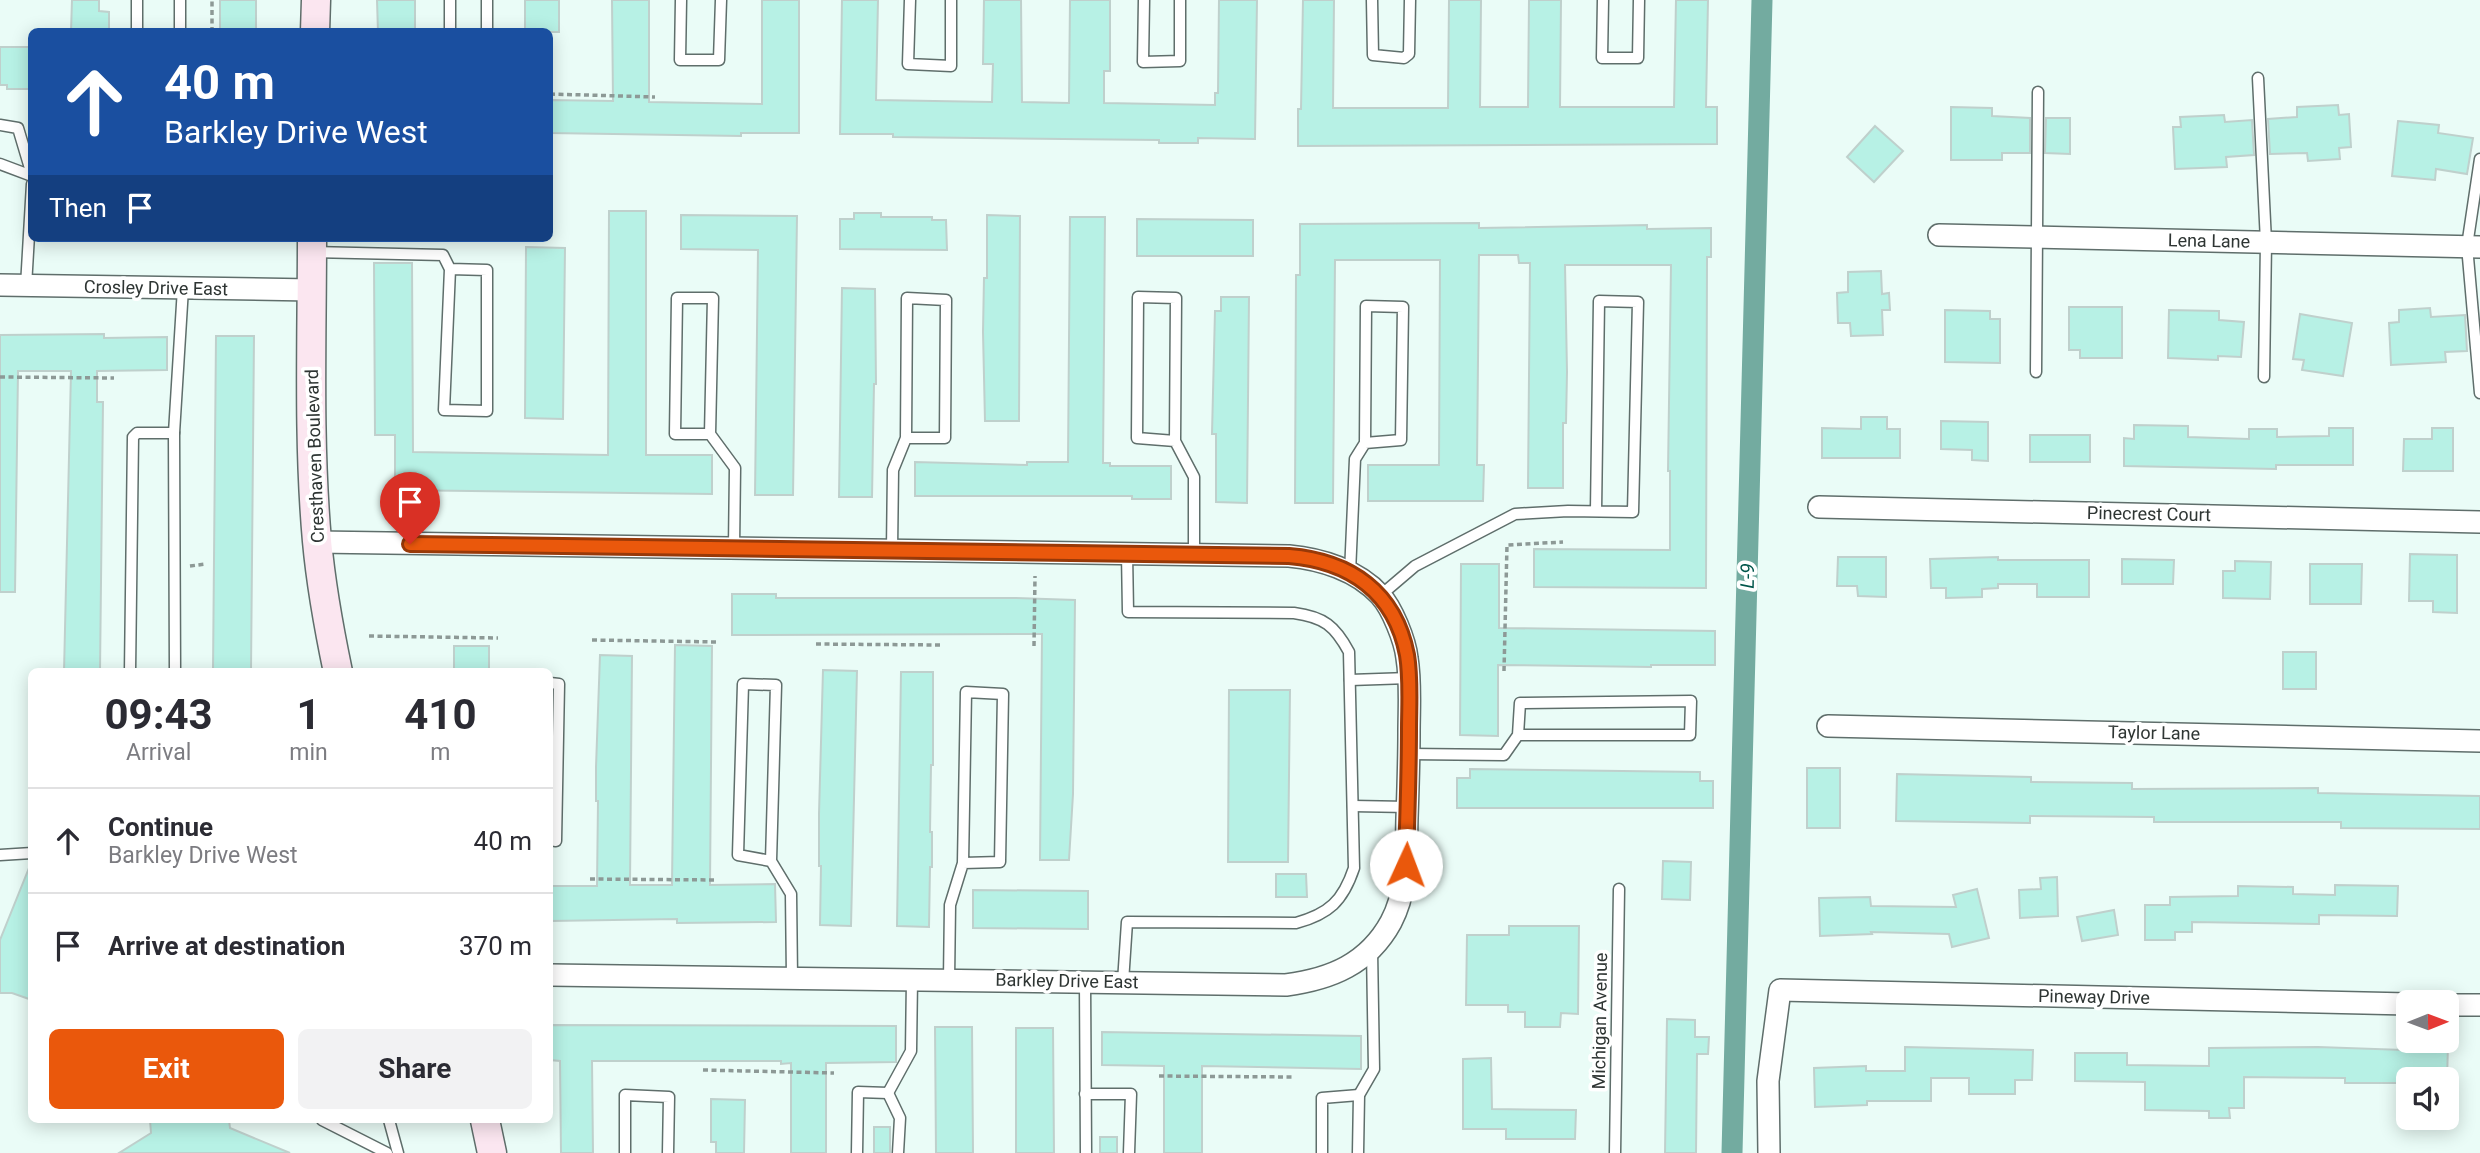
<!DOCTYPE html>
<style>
:root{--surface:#fff;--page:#f2f2f3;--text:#2b2b33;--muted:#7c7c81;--line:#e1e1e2;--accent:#ea580c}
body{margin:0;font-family:Roboto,sans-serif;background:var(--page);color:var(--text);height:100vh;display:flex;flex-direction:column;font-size:26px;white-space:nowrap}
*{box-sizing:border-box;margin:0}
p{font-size:23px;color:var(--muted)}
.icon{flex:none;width:38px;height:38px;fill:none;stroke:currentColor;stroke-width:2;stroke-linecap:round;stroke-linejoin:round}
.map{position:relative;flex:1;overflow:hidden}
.drawer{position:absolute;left:28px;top:668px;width:525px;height:455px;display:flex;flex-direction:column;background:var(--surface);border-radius:10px;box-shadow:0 4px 18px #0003}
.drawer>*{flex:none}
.guide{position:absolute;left:28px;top:28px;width:525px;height:214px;border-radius:10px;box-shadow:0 4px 18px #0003;background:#1a4fa0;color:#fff;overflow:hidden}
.needle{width:46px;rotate:89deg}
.controls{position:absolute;left:2396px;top:990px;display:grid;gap:14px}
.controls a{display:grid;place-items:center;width:63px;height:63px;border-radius:10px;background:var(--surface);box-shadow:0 4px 18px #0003;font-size:35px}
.pin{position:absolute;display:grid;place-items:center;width:60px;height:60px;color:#fff;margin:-72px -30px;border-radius:50% 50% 50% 0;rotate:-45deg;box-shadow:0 0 7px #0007}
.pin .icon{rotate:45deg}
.me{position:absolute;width:77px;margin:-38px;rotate:2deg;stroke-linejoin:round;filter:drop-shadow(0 0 5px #0008)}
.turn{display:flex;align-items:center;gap:24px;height:147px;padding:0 21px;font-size:32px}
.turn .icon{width:91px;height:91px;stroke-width:2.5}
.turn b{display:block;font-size:49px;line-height:60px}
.then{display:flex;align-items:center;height:66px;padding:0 21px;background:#0003;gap:14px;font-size:26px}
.eta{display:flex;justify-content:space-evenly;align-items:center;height:119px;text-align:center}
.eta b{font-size:42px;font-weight:700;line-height:49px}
.cta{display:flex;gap:14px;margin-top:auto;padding:14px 21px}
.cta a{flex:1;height:80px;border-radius:10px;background:var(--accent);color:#fff;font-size:28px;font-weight:700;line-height:80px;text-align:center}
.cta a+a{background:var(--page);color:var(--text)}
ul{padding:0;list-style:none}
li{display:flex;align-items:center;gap:21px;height:105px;padding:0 21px;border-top:2px solid var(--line)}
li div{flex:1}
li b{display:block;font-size:26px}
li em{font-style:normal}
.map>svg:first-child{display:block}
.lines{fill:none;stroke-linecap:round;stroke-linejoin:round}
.canal{stroke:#73aba0;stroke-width:21}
.building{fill:#b7f1e5;stroke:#bfd0cc;stroke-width:2}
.lane-casing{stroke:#5f6e6b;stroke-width:13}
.street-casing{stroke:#5f6e6b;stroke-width:24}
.secondary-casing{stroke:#5f6e6b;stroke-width:31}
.path{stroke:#8d9996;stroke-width:3.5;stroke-dasharray:5 3.5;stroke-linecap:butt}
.lane{stroke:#fff;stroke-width:10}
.street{stroke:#fff;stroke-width:21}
.secondary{stroke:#fbe6f0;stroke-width:28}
.route-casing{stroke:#983908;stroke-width:18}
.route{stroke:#ea580c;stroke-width:12}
.labels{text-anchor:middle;stroke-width:7;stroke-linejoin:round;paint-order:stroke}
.street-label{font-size:18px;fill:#2e3533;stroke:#fff}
.water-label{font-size:19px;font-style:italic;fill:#01564b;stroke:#fff}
</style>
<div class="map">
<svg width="2480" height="1153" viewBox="0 0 2480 1153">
<rect width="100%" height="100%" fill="#eafcf7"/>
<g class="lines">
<polyline class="canal" points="1732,1153 1762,0"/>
</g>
<g class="building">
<polygon points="72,0 99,0 99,11 109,12 109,32 71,32"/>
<rect x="220" y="0" width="36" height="32"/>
<polygon points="377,0 415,0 415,32 378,32"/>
<rect x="525" y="0" width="34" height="32"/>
<polygon points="612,0 649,0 649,102 762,104 762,0 799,0 799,133 741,133 741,136 550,133 550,100 613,101"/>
<polygon points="842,0 878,0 876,100 992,102 993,64 983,64 984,0 1021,0 1022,102 1069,103 1070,0 1110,0 1110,71 1104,71 1104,103 1215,105 1215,93 1218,93 1219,0 1257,0 1255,139 1198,138 1198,143 1159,143 1159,140 893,137 893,134 840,134"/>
<polygon points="1303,0 1334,0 1333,108 1448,108 1449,0 1481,0 1480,107 1528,107 1529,0 1561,0 1560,107 1674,107 1676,0 1708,0 1706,107 1717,107 1717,144 1298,146 1298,109 1301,109"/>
<polygon points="0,47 32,47 32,89 7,89 7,85 0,85"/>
<polygon points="2338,105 2339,115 2349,114 2351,147 2339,148 2340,159 2308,161 2307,153 2270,154 2268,119 2297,117 2297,107"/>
<polygon points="1951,107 1992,108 1992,116 2030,118 2030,153 2002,153 2002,160 1951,160"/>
<polygon points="2224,115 2225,122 2252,120 2254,155 2226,157 2227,167 2175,169 2173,127 2181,127 2180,117"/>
<polygon points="2046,118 2070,118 2070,154 2045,153"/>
<polygon points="2398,121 2439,125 2438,133 2473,138 2467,174 2436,169 2435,180 2392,176"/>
<polygon points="1875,126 1903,151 1874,182 1847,157"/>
<polygon points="609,211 646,211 646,455 712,455 712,494 395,490 395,435 375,435 374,263 412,263 413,452 608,455"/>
<polygon points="854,213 881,213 881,217 932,217 932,220 946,220 947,250 840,249 840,219 854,219"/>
<polygon points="681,215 797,216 793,495 755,495 758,250 681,249"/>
<polygon points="987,215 1020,216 1019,421 985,421 983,332 984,278 987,278"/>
<polygon points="1070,217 1105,217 1103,463 1110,463 1110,466 1171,466 1171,499 1132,499 1132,496 915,496 915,462 1027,465 1027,462 1068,462"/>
<polygon points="1137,219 1253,220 1253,256 1137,256"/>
<polygon points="1479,223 1479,228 1647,225 1647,229 1711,228 1711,257 1707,257 1706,588 1534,587 1534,549 1670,550 1670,471 1668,471 1671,265 1565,265 1567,372 1566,423 1563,423 1563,488 1528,488 1530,263 1519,263 1518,255 1479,255 1477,465 1484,465 1483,501 1368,501 1368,465 1439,465 1440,260 1335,260 1333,503 1295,503 1296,275 1300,275 1300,224"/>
<polygon points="526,247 565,248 563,419 525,418"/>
<polygon points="1881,271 1882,294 1889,293 1890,310 1882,310 1883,335 1851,336 1850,323 1838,323 1837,293 1848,292 1848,272"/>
<polygon points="842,288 875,289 876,384 874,384 872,497 839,497"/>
<polygon points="1221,297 1249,297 1247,503 1216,502 1216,434 1212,434 1215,311 1221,311"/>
<polygon points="2069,307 2122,307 2122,358 2080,358 2080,350 2069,350"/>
<polygon points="2430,308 2431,317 2465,315 2467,351 2445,352 2446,362 2391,365 2389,323 2399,322 2399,310"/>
<polygon points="1945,310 1990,311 1990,319 2000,319 2000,363 1945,362"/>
<polygon points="2169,310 2219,311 2219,320 2244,322 2241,357 2218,356 2218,360 2168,358"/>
<polygon points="2300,314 2352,323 2343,376 2302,370 2304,360 2293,359"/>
<polygon points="104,334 104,338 167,337 167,370 97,371 97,402 103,402 100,672 64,672 71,371 18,371 15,592 0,592 0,335"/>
<polygon points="216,336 254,336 251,672 213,672"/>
<polygon points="1861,417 1887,417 1887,429 1900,429 1900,458 1822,458 1822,428 1861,429"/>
<polygon points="1941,421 1988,422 1988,461 1972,460 1972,450 1941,449"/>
<polygon points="2134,425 2188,426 2188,437 2249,439 2249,429 2277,429 2277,437 2329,436 2329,428 2353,428 2353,465 2276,465 2276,469 2124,466 2124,438 2134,439"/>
<polygon points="2432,428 2453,428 2453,471 2403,471 2404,439 2432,439"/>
<rect x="2030" y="435" width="60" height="27"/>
<polygon points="2410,554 2457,555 2457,613 2433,612 2433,601 2409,601"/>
<polygon points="1838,557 1886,557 1886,597 1858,596 1857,586 1837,586"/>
<polygon points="1998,557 1998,560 2089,560 2089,597 2037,597 2037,584 1998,584 1998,588 1982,589 1982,597 1946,598 1946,588 1931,588 1930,559"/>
<polygon points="2122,559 2174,560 2173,584 2122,584"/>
<polygon points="2235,561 2271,562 2270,599 2223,598 2223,571 2235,571"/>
<polygon points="1461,564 1499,564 1499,628 1715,631 1715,665 1651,665 1651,667 1498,665 1498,736 1460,735"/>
<polygon points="2310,564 2362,564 2361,604 2310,604"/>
<polygon points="732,594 776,594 776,598 1015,598 1075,600 1073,794 1069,860 1040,860 1042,634 732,635"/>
<polygon points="675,645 712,646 710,885 775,884 776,922 677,923 677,919 550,921 550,886 597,886 598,801 596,801 596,767 600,655 632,656 630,885 672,885"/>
<rect x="454" y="646" width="35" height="26"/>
<rect x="2283" y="652" width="33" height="37"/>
<polygon points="823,670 857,671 851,926 820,925 821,866 819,866 819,814"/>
<polygon points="901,672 933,672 933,765 931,765 930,832 932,832 932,867 930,867 929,927 897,926"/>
<polygon points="1229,690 1290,690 1288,862 1228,862"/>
<rect x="1807" y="768" width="33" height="60"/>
<polygon points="1470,769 1700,772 1700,781 1713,781 1713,808 1457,808 1457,778 1470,778"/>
<polygon points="1897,774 2031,777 2031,782 2132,783 2132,789 2318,788 2318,793 2480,796 2480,829 2341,828 2341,822 2154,822 2154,817 2030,816 2030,823 1896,821"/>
<polygon points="1663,861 1691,862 1690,900 1662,899"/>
<polygon points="31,863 32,863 32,1000 12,993 0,993 0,940"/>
<polygon points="1276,874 1306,874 1307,897 1276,897"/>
<polygon points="2057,877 2058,916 2020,918 2019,890 2041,889 2040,878"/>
<polygon points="2335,885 2398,886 2397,916 2319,915 2319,924 2192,922 2192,932 2175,932 2175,940 2145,940 2145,905 2170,905 2170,897 2238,896 2238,886 2293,887 2293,894 2335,895"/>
<polygon points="1977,889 1989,938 1952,947 1949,934 1871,932 1872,934 1820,936 1819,898 1870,897 1871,906 1956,907 1953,895"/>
<polygon points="973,890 1088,891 1088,929 973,928"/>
<polygon points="2114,910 2118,935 2082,941 2077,917"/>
<polygon points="1509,926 1579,926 1578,1014 1561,1013 1560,1027 1525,1027 1525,1012 1508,1012 1508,1005 1466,1005 1467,935 1509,935"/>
<polygon points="1667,1019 1695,1020 1695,1037 1709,1037 1708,1054 1697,1054 1696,1153 1665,1153"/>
<polygon points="550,1025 896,1026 896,1062 826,1063 826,1153 791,1153 791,1063 781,1064 781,1061 592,1061 593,1153 561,1153 560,1061 550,1060"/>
<polygon points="935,1027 972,1027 973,1153 936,1153"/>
<polygon points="1016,1028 1053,1028 1054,1153 1016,1153"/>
<polygon points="1102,1032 1361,1036 1361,1069 1202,1066 1202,1153 1164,1153 1164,1066 1102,1065"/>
<polygon points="2432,1044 2448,1044 2447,1080 2408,1080 2408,1083 2345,1083 2345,1078 2244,1077 2244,1108 2229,1108 2230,1118 2209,1118 2209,1111 2145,1110 2145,1082 2075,1081 2075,1053 2127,1053 2127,1065 2209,1066 2209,1048 2318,1047 2432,1051"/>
<polygon points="1905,1047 2033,1050 2032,1080 2015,1080 2015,1094 1969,1094 1969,1078 1931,1078 1931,1101 1867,1101 1867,1105 1815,1107 1814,1068 1866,1066 1866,1071 1905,1071"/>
<polygon points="1491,1058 1492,1109 1576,1110 1575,1139 1506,1139 1506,1129 1463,1129 1463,1059"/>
<polygon points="711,1099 745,1100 744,1153 716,1153 716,1142 711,1142"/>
<polygon points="150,1120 229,1120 230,1128 290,1153 119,1153 151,1133"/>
<rect x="874" y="1127" width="16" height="26"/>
<rect x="1100" y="1137" width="17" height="16"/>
</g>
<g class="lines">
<defs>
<g id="lane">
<polyline points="137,0 137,32"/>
<polyline points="681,0 680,60 719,60 721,0"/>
<polyline points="910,0 908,64 951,66 951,0"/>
<polyline points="1144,0 1143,62 1180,61 1180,0"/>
<polyline points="1372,0 1373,55 1404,58 1409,54 1410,0"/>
<polyline points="1603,0 1602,58 1638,58 1639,0"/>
<polyline points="180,32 180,0"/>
<polyline points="450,32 450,0"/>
<polyline points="487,32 487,0"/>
<polyline points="2258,78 2266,242 2264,377"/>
<polyline points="0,125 18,128 32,175"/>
<polyline points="2480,159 2467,246 2480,393"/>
<polyline points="0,164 32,176"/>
<polyline points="312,252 443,255 450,269 444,410 487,411 487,270 450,269"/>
<polyline points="26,286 32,184"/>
<polyline points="2036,372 2038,92"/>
<polyline points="710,434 675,434 677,298 713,298 710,434 735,468 734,548"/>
<polyline points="1175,441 1137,438 1138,297 1176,298 1175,441 1194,477 1194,554"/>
<polyline points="892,550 893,470 906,438 907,298 946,300 945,438 906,438"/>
<polyline points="1350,573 1355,459 1365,443 1366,306 1403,307 1401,440 1365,443"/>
<polyline points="1381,595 1415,566 1515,514 1568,511 1633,512 1638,302 1599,301 1596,511"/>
<polyline points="130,672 133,437 137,433 174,433"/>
<polyline points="175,672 174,433 183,288"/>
<polyline points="1350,680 1409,678"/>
<polyline points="550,683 559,684 556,841 550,840"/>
<polyline points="1409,754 1504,755 1518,735 1520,703 1691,701 1690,735 1518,735"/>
<polyline points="1353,806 1408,807"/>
<polyline points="0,855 32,853"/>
<polyline points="771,861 738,855 743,684 776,685 771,861 791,894 792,978"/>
<polyline points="949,980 950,905 963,863 966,692 1003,694 1000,862 963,863"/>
<polyline points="1085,982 1086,1153"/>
<path d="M1123 982 1127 922 1296 923C1329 914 1343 901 1354 868L1349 652C1335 626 1324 617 1294 613L1128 612 1127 553"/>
<polyline points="888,1093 911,1051 912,979"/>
<polyline points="888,1093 900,1118 898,1153"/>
<polyline points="1085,1094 1131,1094 1129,1153"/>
<polyline points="322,1120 387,1153"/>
<polyline points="389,1120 398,1153"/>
<polyline points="625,1153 625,1095 669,1097 668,1153"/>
<polyline points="857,1153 858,1092 888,1093"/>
<polyline points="1322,1153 1322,1098 1359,1095"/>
<polyline points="1358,1153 1359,1095 1374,1069 1372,950"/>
<polyline points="1615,1153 1619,889"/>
</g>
<g id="street">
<polyline points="1939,235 2480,247"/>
<polyline points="0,285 312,290"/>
<polyline points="1819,507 2480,522"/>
<path d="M317 542 1289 556C1321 559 1357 570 1380 595 1392 608 1405 640 1407 658 1411 682 1409 708 1409 733 1409 761 1408 789 1407 818 1406 853 1408 890 1391 922 1368 964 1331 979 1286 985L550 975"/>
<polyline points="1828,726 2480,741"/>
<polyline points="2446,1005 2480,1005"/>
<polyline points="1769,1153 1768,1081 1780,990 2408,1004"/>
</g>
<g id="secondary">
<polyline points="315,32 316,0"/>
<path d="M312 238C312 339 308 440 317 541 321 585 329 629 338 672"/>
<polyline points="485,1120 492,1153"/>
</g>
</defs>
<use href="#lane" class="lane-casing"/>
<use href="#street" class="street-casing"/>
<use href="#secondary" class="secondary-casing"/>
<g class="path">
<polyline points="212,32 212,0"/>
<polyline points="550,94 655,97"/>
<polyline points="0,377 114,378"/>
<polyline points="190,566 206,564"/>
<polyline points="369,636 498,638"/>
<polyline points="592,640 718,642"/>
<polyline points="816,644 942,645"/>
<polyline points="1034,646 1035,576"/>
<polyline points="1504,671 1507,545 1563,542"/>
<polyline points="590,879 717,880"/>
<polyline points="703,1070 834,1073"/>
<polyline points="1159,1076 1292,1077"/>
</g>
<use href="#lane" class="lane"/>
<use href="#street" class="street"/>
<use href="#secondary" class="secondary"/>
</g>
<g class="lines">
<defs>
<path id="route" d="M410 544 1289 556C1350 561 1395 592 1407 655 1411 679 1409 706 1409 730 1409 775 1407 820 1406 865"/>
</defs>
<use href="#route" class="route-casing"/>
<use href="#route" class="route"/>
</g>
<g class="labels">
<g class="street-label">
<text transform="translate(2209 241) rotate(1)" y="6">Lena Lane</text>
<text transform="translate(156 288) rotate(1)" y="6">Crosley Drive East</text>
<text transform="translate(315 456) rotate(-92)" y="6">Cresthaven Boulevard</text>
<text transform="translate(2149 514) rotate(1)" y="6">Pinecrest Court</text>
<text transform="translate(2154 733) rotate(1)" y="6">Taylor Lane</text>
<text transform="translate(1067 981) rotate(1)" y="6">Barkley Drive East</text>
<text transform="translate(2094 997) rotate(1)" y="6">Pineway Drive</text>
<text transform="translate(1600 1021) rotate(-89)" y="6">Michigan Avenue</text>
</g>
<g class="water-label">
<text transform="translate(1747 576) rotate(-89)" y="7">L-9</text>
</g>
</g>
</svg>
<div class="controls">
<a><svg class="needle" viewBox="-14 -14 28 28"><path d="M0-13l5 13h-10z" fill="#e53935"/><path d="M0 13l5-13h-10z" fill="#7c7c81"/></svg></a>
<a><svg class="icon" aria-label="sound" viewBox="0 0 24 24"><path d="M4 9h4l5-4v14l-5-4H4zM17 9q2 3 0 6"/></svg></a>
</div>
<div class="pin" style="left:410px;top:544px;background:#d93025"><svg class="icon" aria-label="arrive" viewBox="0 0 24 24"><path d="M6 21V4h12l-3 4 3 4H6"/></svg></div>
<svg class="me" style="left:1406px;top:865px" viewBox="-20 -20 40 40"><circle r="19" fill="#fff"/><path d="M0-13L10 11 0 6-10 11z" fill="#ea580c"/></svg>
<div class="guide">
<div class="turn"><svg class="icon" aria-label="ahead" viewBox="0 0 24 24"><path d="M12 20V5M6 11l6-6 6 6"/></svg><div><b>40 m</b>Barkley Drive West</div></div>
<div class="then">Then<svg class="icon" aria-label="arrive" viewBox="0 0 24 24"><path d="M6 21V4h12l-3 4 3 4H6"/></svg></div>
</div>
<section class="drawer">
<div class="eta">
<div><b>09:43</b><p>Arrival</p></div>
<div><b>1</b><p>min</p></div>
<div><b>410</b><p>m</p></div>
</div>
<ul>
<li><svg class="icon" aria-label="ahead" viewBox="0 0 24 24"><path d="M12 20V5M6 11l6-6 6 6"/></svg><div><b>Continue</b><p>Barkley Drive West</p></div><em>40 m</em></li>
<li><svg class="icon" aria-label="arrive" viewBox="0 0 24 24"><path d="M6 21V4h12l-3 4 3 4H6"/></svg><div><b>Arrive at destination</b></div><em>370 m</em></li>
</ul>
<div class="cta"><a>Exit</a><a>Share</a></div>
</section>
</div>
